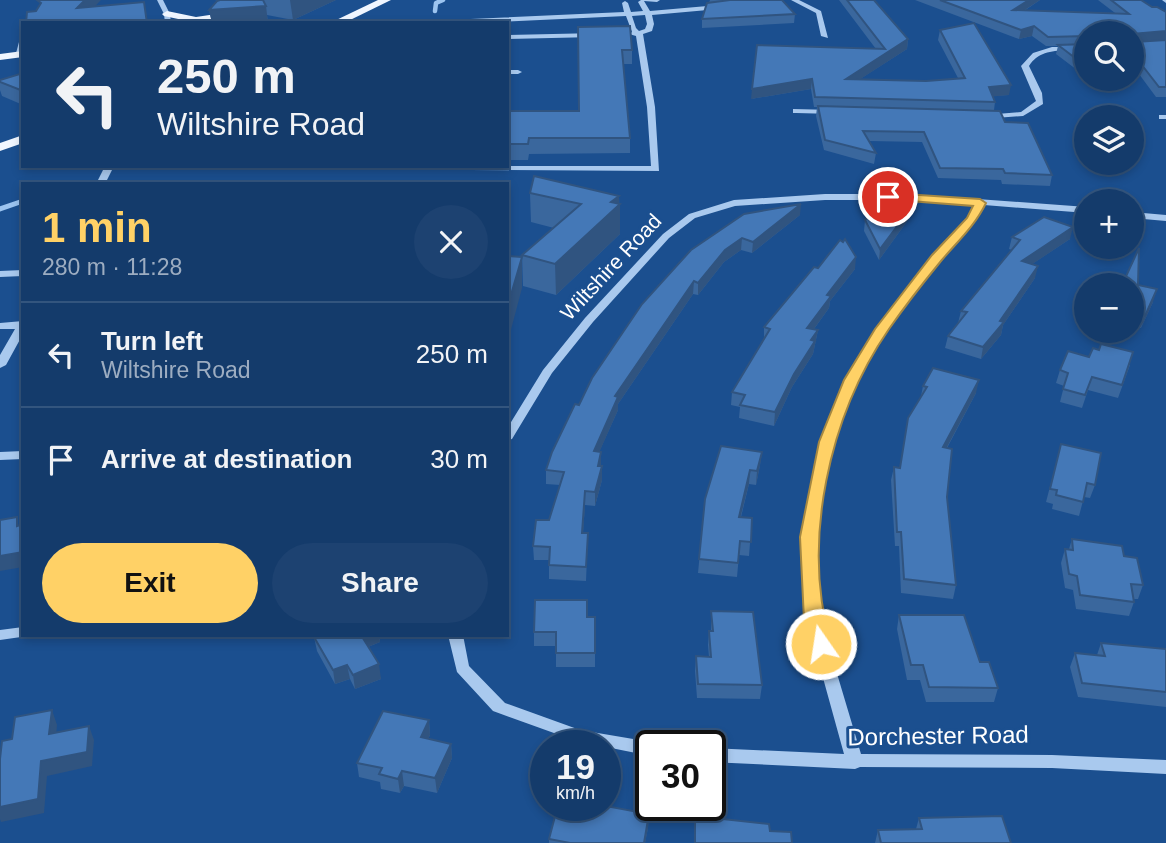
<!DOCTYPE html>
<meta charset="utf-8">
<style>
:root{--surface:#143b6b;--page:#1d4271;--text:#f1f3f6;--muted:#9dadc1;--line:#33557e;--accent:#ffd166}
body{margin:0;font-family:Arial,sans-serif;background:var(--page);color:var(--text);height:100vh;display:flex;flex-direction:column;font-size:26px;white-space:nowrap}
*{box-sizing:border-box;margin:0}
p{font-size:23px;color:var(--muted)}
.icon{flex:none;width:38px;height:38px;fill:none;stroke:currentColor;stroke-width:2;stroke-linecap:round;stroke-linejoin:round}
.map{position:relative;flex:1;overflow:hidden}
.drawer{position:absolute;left:21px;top:182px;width:488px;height:455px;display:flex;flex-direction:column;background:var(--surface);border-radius:0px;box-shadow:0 4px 10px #0003,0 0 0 2px var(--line)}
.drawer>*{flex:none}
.top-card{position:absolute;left:21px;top:21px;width:488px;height:147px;border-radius:0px;box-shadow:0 4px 10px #0003,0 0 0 2px var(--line);background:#143b6b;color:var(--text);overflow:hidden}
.fabs{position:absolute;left:1074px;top:21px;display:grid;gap:14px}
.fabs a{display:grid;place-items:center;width:70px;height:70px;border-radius:50%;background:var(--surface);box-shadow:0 4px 10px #0003,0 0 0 2px var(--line);font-size:35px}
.speed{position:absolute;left:530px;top:730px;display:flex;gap:14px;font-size:35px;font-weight:700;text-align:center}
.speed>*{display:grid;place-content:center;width:91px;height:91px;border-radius:50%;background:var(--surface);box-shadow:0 4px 10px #0003,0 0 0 2px var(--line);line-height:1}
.speed small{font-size:18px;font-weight:400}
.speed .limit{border:4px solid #111;border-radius:10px;background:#fff;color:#111}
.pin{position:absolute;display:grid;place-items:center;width:60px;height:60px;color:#fff;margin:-30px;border:4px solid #fff;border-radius:50%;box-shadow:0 2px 7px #0007}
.me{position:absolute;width:77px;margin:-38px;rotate:347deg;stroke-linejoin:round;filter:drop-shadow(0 0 5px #0008)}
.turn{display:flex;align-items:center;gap:24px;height:147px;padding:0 21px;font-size:32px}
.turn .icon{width:91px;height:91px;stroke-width:2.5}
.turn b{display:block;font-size:49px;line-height:60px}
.round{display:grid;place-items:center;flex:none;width:74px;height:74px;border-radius:37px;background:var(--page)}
.overview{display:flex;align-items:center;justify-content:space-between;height:119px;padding:0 21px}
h1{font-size:42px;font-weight:700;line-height:52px;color:var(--accent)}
.button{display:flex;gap:14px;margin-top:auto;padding:14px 21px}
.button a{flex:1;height:80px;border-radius:42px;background:var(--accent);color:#111;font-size:28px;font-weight:700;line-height:80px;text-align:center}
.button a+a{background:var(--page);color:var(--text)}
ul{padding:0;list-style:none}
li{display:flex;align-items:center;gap:21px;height:105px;padding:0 21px;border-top:2px solid var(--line)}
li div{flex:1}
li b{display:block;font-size:26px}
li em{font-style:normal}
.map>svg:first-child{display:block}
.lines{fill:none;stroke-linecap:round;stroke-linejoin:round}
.stream-far1{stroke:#9cc4f0;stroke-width:4.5}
.stream{stroke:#9cc4f0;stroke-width:5}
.minor{fill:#a9c9ee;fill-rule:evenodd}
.major{fill:#f0f6ff;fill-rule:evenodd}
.wall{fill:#3a679d}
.shaded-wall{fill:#305480}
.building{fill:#4478b7;stroke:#305480;stroke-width:2}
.route{fill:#ffd166;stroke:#a68842;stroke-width:2}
.labels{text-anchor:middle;stroke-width:6;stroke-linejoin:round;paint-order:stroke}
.street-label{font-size:21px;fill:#fff;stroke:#1b4f8f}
.near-street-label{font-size:24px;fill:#fff;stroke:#1b4f8f}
</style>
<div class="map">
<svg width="1166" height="843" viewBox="0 0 1166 843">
<rect width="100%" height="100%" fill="#1b4f8f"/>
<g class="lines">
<polyline class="stream-far1" points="435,11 436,3 443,0"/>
<polyline class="stream" points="0,209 23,201"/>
<g class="minor">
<polygon points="157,0 163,0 170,14 171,23 165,23 164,14"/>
<path d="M641 0H660L657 2 644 1 650 11 719 5 722 7 719 9 652 15 654 24 652 31 643 34 655 107 659 171 315 169 311 166H651L647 107 636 36 629 34 632 32 626 16 478 23H423L426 21 624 12 622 3 625 1 628 3 631 12 643 11 638 2ZM645 15 647 24 645 29 639 31 636 28 632 16Z"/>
<polygon points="791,0 799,0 821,11 828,38 821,36 816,13"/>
<polygon points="1162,0 1166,0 1166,3"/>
<polygon points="598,33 598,37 595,37 508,39 508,35"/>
<polygon points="23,40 22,55 15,57 19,42"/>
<path d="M1052 47H1087V51C1067 51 1041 46 1029 66L1042 93 1043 104 1023 116 982 119 981 117 985 115 1021 112 1036 101 1021 66 1033 53Z"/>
<polygon points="508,70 518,70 522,72 518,74 508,74"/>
<polygon points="793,109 834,110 838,112 834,114 796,113 793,113"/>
<rect x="1159" y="115" width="7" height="4"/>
<polygon points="105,166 114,166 105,184 96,184"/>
<polygon points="825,194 909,194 1087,207 1087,213 984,205 975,221 941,260 887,330 857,380 833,442 816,537 821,620 861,754 1052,755 1166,760 1166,774 1052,768 860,767 855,769 710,762 710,748 844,754 807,620 802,537 821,442 845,380 876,329 933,256 968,218 975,205 909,200 825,200 735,206 695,218 669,238 593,322 552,373 512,439 508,440 508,427 543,370 585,318 663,234 689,214 734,200"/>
<polygon points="1132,212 1166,215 1166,221 1132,218"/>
<polygon points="23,270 23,276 0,277 0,271"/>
<polygon points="23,321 23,334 6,365 0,368 0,355 15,329 0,329 0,323"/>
<polygon points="23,451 23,459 0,460 0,452"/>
<polygon points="23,627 23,635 28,636 0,640 0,630"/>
<polygon points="448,635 463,635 469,666 505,703 580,730 651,742 657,746 651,746 651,756 606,747 606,746 579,742 493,711 457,672"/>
</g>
<g class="major">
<polygon points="378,0 391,0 344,23 330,23"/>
<polygon points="167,11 196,17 223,13 228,16 197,23 164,16 162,14"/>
<polygon points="23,51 23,57 0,60 0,54"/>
<polygon points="23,135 23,143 0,151 0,143"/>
</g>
</g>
<g class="wall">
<polygon points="215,0 336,0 293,20 267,15 268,23 212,23 209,10 218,1"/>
<polygon points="710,0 782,0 795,14 794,23 702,28 702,19"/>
<polygon points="839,0 874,0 908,39 907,49 860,79 926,81 958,78 938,40 940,30 1009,95 993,96 995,102 994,110 1052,175 1050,186 1002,184 1001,180 938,178 922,142 869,141 876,153 874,164 824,150 816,116 817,107 814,107 811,89 751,99 876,49"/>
<polygon points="915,0 1040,0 1024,11 1115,13 1098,0 1141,0 1152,7 1166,12 1166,97 1156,97 1136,70 1132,70 1132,33 1087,33 1087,73 1081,73 1056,54 1058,46 1046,46 1032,36 1019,39"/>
<polygon points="578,27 632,50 632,64 623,64 630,138 630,153 529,154 528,160 508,160 508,111 579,111"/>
<polygon points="23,73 23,105 2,96 0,90 0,80"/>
<polygon points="530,193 619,196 620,234 556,295 523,286 522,255 554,228 531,222"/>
<polygon points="910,209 908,220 879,260 864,231 865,220 881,210"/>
<polygon points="800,215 752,253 741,250 724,262 698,295 693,294 618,404 618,410 599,452 601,466 602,466 602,480 595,506 585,505 583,533 588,533 586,581 549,579 549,560 534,560 533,546 549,520 560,485 546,484 546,470 579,405 691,250"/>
<polygon points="1012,237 1070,239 1032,264 1035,278 1003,325 1001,335 981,359 945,348 948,336 958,323 961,311 1012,250 1009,249"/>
<polygon points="818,268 855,269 830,301 829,308 814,329 818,330 813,354 792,387 774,426 739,418 740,407 731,405 732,392 764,340 764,327"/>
<polygon points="1132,285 1138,285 1153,302 1141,328 1132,326"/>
<polygon points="1089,357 1130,365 1118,398 1088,390 1082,408 1060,402 1064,386 1056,383 1060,370"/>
<polygon points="923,386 976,393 947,448 947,497 956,585 953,599 901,593 899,546 895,546 891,480 894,467 900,468 921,396"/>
<polygon points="1061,444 1095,485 1090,498 1084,497 1079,516 1052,509 1053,504 1046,502"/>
<polygon points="762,452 760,465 756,485 749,484 741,517 752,518 749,556 739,555 737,577 698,573 705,499"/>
<polygon points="1072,539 1124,556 1143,585 1138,599 1133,599 1134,602 1129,616 1076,609 1073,590 1065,588 1061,563 1065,549 1069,549"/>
<polygon points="711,611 762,685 760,699 697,698 695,671 696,656 709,657 708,645 709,631 711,631"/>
<polygon points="899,615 980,662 998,688 994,702 926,702 920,680 907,680 897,629"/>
<polygon points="587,617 595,617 595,667 556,667 556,646 534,646 534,632"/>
<polygon points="316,635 379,635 380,642 368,647 381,679 355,689 350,679 335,684 317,651 314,637 316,636"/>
<polygon points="1101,643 1166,649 1166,707 1078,697 1070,667 1075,653 1097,655"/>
<polygon points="429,720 430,735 428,739 451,744 452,758 437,793 404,786 400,793 381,789 380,782 359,777 357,763"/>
<polygon points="612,798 612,808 649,814 648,828 645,843 549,843 549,839"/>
<polygon points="919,818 1011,843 875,843 878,830 916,829"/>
</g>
<g class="shaded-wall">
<polygon points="85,0 101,0 80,22 77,8"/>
<polygon points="290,0 336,0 293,20"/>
<polygon points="1029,0 1040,0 1011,19 1013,10"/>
<polygon points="266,6 268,23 212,23 209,10"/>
<polygon points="1034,26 1032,36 1019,39 1021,30"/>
<polygon points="1166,31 1166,40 1132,43 1133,34"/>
<polygon points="908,39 907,49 845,89 846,79"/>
<polygon points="812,79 811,89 751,99 752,89"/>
<polygon points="1011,85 1009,95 987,97 989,87"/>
<polygon points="619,196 619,206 620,204 620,234 556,295 555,264 611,202"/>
<polygon points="801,204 800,215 752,253 753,242"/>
<polygon points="910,209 908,220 879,260 880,249"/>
<polygon points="1073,227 1070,239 1019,273 1022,261"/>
<polygon points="742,238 741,250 724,262 698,295 698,283 725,250"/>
<polygon points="522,257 522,288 508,341 508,305"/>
<polygon points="856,257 855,269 830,301 829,308 806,340 807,328 827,295"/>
<polygon points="1038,266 1035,278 1003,325 1001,335 981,359 983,347"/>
<polygon points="694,281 693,294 618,404 618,410 594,464 594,451 615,396"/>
<polygon points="1157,289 1153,302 1141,328 1145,316"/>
<polygon points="818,330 813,354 792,387 774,426 775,412 811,340"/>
<polygon points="979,380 976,393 940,460 943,447"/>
<polygon points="601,452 601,465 598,479 598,466"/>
<polygon points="762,452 760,465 756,485 757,471"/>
<polygon points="602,466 602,480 595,506 595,492"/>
<polygon points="750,470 749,484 737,530 739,517"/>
<polygon points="585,491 585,505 582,547 582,533"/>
<polygon points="23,552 23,567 0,571 0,556"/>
<polygon points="361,635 379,635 380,642 363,649"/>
<polygon points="379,664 381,679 355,689 353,675"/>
<polygon points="347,665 350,679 335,684 333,670"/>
<polygon points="52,710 57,725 55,748 49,734"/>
<polygon points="429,720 430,735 422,752 421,737"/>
<polygon points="89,726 94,740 92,766 47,776 44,813 1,822 0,819 0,807 41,761"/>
<polygon points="451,744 452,758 437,793 435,778"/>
<polygon points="402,771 404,786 400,793 398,779"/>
<polygon points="649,814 648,828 645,843 644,843"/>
</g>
<g class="building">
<polygon points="37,0 85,0 77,8 144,2 147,23 26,23 27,12 36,11 41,3"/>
<polygon points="220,0 263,0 266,6 209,10 217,1"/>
<polygon points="730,0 782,0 795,14 702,19 707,3"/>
<polygon points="847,0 874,0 908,39 846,79 926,81 965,78 940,30 974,23 1011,85 989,87 995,102 815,97 812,79 752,89 757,45 885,49"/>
<polygon points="940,0 1029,0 1013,10 1129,14 1111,0 1141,0 1152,7 1157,7 1166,12 1166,31 1133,34 1135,42 1166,40 1166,87 1159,87 1138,60 1132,61 1132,33 1087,33 1087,36 1048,37 1034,26 1021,30"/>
<polygon points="630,26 632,50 622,50 630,138 529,138 528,144 508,144 508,111 579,111 578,27"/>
<polygon points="1087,44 1087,63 1083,64 1058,45"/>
<polygon points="23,73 23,91 0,82 0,80"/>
<polygon points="818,106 1000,111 1005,122 1028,123 1052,175 1005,173 1003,169 940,168 924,132 863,131 876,153 825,140"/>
<polygon points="534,176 619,196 611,202 620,204 555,264 522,255 581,204 530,193"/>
<polygon points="471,182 471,184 443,184 443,183"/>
<polygon points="887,203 910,209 880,249 865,220 876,209 881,210"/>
<polygon points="801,204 753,242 742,238 725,250 698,283 694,281 615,396 618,397 594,451 601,452 598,466 602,466 595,492 585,491 582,533 588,533 586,567 549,565 550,547 533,546 536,520 549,520 564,472 546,470 552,452 575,404 579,405 592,378 642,304 691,250 744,214"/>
<polygon points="1044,217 1073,227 1022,261 1038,266 1000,321 1004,322 983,347 948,336 967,312 961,311 1020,240 1012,237"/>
<polygon points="845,239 856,257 827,295 831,296 807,328 818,330 811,340 815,341 794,374 775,412 740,405 745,395 732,392 770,329 764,327 814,267 818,268 840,240 843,242"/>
<polygon points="1139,248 1138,285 1157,289 1145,316 1132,313 1132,285 1122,285"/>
<polygon points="508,256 522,257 508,305"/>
<polygon points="1101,344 1133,352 1122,385 1092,377 1085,395 1063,389 1068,373 1060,370 1068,351 1089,357 1093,348 1099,350"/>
<polygon points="933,368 979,380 943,447 952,449 947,497 956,585 904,579 901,532 897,532 894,467 900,468 908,418 927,387 923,386"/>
<polygon points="1061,444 1101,453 1095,485 1087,483 1083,502 1056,495 1057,490 1050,489"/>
<polygon points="721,446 762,452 757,471 750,470 739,517 752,518 751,542 740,541 738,563 699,559 705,499"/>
<polygon points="17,517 17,526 23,524 23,552 0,556 0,520"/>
<polygon points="1072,539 1122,546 1124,556 1137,558 1143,585 1131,584 1134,602 1080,595 1077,576 1069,574 1065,549 1073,550"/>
<polygon points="535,600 587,600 587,617 595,617 595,653 556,653 556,632 534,632"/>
<polygon points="711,611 753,612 762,685 698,684 696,656 711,657 709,631 713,631"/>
<polygon points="899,615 964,615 980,662 989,662 998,688 929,687 923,665 911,665"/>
<polygon points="319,635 361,635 379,664 353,675 347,665 333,670 314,637"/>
<polygon points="1101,643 1166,649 1166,692 1082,683 1075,653 1105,656"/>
<polygon points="52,710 49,734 89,726 87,752 41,761 38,799 0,807 0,759 2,741 12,739 15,717"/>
<polygon points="383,711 429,720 421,737 451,744 435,778 402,771 398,779 379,774 382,768 357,763"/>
<polygon points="606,797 612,798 611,807 649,814 644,843 570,843 549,839 558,805 606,805"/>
<polygon points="695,816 769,824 770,831 791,832 792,843 695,843"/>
<polygon points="1002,816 1011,843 881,843 878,830 922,829 919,818"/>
</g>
<path class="route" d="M888 193 980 199 986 203C975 226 957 242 941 261 923 283 905 306 889 329 829 416 801 542 831 644L828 649 821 652 814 649 804 620 800 537 819 442 844 380 875 329 932 255 967 218 973 206 884 199V194Z"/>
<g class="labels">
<g class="street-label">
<text transform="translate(611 267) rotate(-47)" y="7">Wiltshire Road</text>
</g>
<g class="near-street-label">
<text transform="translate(938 736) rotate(-1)" y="8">Dorchester Road</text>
</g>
</g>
</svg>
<div class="fabs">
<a><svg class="icon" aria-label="search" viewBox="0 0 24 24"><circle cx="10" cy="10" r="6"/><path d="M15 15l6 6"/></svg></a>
<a><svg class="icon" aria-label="layers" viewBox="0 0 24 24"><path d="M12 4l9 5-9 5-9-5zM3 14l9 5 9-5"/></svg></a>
<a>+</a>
<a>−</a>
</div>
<div class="speed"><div>19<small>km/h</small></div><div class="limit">30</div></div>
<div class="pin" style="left:888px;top:197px;background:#d93025"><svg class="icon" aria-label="arrive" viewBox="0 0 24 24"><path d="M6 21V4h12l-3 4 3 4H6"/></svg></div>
<svg class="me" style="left:821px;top:644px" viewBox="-20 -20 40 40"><circle r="17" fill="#ffd166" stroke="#fff" stroke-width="3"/><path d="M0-11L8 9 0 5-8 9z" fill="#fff"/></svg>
<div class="top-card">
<div class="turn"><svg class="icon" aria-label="left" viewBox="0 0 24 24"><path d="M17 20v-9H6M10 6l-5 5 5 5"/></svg><div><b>250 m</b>Wiltshire Road</div></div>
</div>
<section class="drawer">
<div class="overview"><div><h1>1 min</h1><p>280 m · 11:28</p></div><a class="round"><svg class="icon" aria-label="close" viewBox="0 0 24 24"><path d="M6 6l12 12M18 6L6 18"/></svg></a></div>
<ul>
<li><svg class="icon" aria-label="left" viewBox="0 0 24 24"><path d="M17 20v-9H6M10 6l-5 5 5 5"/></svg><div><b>Turn left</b><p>Wiltshire Road</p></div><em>250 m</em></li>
<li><svg class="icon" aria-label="arrive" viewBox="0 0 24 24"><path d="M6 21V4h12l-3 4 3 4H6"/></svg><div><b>Arrive at destination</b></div><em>30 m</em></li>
</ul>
<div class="button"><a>Exit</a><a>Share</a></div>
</section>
</div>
